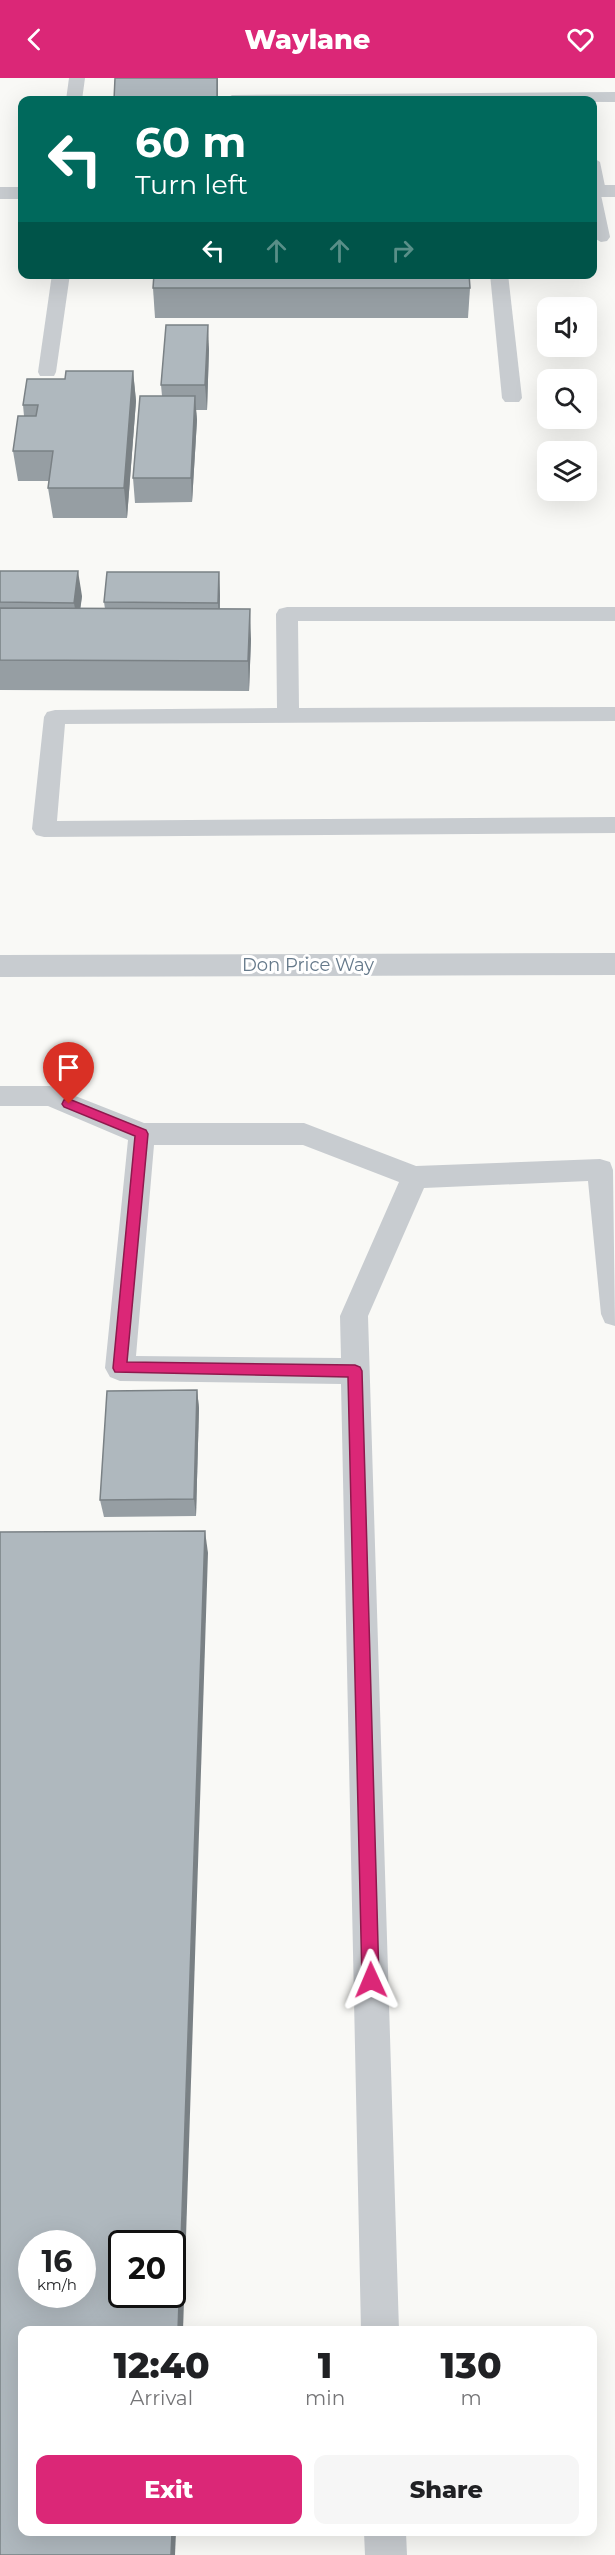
<!DOCTYPE html>
<style>
:root{--surface:#fff;--page:#f6f6f6;--text:#202124;--muted:#757577;--accent:#db2777}
body{margin:0;font-family:Montserrat,sans-serif;background:var(--page);color:var(--text);height:100vh;display:flex;flex-direction:column;font-size:22px;white-space:nowrap}
*{box-sizing:border-box;margin:0}
p{font-size:20px;color:var(--muted)}
.icon{flex:none;width:33px;height:33px;fill:none;stroke:currentColor;stroke-width:2;stroke-linecap:round;stroke-linejoin:round}
.map{position:relative;flex:1;overflow:hidden}
.panel{position:absolute;left:18px;top:2248px;width:579px;height:210px;display:flex;flex-direction:column;background:var(--surface);border-radius:12px;box-shadow:0 6px 24px #0002}
.panel>*{flex:none}
.top-card{position:absolute;left:18px;top:18px;width:579px;height:183px;border-radius:12px;box-shadow:0 6px 24px #0002;background:#00695c;color:#fff;overflow:hidden}
.fabs{position:absolute;left:537px;top:219px;display:grid;gap:12px}
.fabs a{display:grid;place-items:center;width:60px;height:60px;border-radius:12px;background:var(--surface);box-shadow:0 6px 24px #0002;font-size:30px}
.speed{position:absolute;left:18px;top:2152px;display:flex;gap:12px;font-size:30px;font-weight:700;text-align:center}
.speed>*{display:grid;place-content:center;width:78px;height:78px;border-radius:50%;background:var(--surface);box-shadow:0 6px 24px #0002;line-height:1}
.speed small{font-size:15px;font-weight:400}
.speed .limit{border:3px solid #111;border-radius:9px;background:#fff;color:#111}
.pin{position:absolute;display:grid;place-items:center;width:51px;height:51px;color:#fff;margin:-62px -26px;border-radius:50% 50% 50% 0;rotate:-45deg;box-shadow:0 0 6px #0007}
.pin .icon{rotate:45deg}
.me{position:absolute;width:66px;margin:-33px;rotate:359deg;stroke-linejoin:round;filter:drop-shadow(0 0 4px #0008)}
.turn{display:flex;align-items:center;gap:21px;height:126px;padding:0 18px;font-size:27px}
.turn .icon{width:78px;height:78px;stroke-width:2.5}
.turn b{display:block;font-size:42px;line-height:51px}
.lanes{display:flex;align-items:center;height:57px;padding:0 18px;background:#0003;justify-content:center;gap:30px;direction:ltr}
.lanes .off{opacity:.35}
.eta{display:flex;justify-content:space-evenly;align-items:center;height:102px;text-align:center}
.eta b{font-size:36px;font-weight:800;line-height:42px}
.cta{display:flex;gap:12px;margin-top:auto;padding:12px 18px}
.cta a{flex:1;height:69px;border-radius:12px;background:var(--accent);color:#fff;font-size:24px;font-weight:800;line-height:69px;text-align:center}
.cta a+a{background:var(--page);color:var(--text)}
header{display:flex;justify-content:space-between;align-items:center;height:78px;padding:0 18px;background:var(--accent);color:#fff;font-size:27px;font-weight:800}
.map>svg:first-child{display:block}
.lines{fill:none;stroke-linecap:round;stroke-linejoin:round}
.lane{fill:#c8ccd0;fill-rule:evenodd}
.street{fill:#c8ccd0;fill-rule:evenodd}
.wall{fill:#969ea3}
.shaded-wall{fill:#7a8185}
.building{fill:#afb8be;stroke:#7a8185;stroke-width:1.5;fill-rule:evenodd}
.route{fill:#db2777;stroke:#8e194d;stroke-width:1.5}
.labels{text-anchor:middle;stroke-width:6;stroke-linejoin:round;paint-order:stroke}
.street-label{font-size:18px;fill:#65798a;stroke:#fff}
</style>
<header><svg class="icon" aria-label="back" viewBox="0 0 24 24"><path d="M15 5l-7 7 7 7"/></svg>Waylane<svg class="icon" aria-label="heart" viewBox="0 0 24 24"><path d="M12 20l-8-8c-3-5 5-10 8-4 3-6 11-1 8 4z"/></svg></header>
<div class="map">
<svg width="615" height="2477" viewBox="0 0 615 2477">
<rect width="100%" height="100%" fill="#f9f9f6"/>
<g class="lines">
<g class="lane">
<polygon points="69,0 85,0 82,22 66,22"/>
<polygon points="615,14 615,24 224,22 232,17"/>
<polygon points="592,79 600,84 606,113 601,117 610,159 607,163 601,164 592,159"/>
<polygon points="52,196 70,196 56,294 54,298 40,298 38,294"/>
<polygon points="490,196 508,196 522,320 519,324 505,324 502,320"/>
<polygon points="287,529 615,529 615,543 298,543 299,630 615,629 615,643 65,646 57,743 615,739 615,755 44,759 36,757 32,751 44,639 47,634 55,632 277,630 276,536 279,531"/>
<path d="M0 1008H50L144 1045H304L416 1088 600 1081 610 1084 613 1092 615 1248 605 1245 601 1236 588 1103 424 1110 368 1238 399 2253H361L341 1306 120 1303 110 1299 105 1290 128 1062 48 1028H0ZM154 1067H303L399 1104 340 1238 341 1280 136 1278Z"/>
<polygon points="364,2454 406,2454 407,2477 365,2477"/>
</g>
<g class="street">
<rect x="592" y="107" width="23" height="12"/>
<rect x="0" y="109" width="22" height="12"/>
<polygon points="615,875 615,897 0,899 0,877"/>
</g>
</g>
<g class="wall">
<polygon points="153,210 470,210 468,240 155,240"/>
<polygon points="209,271 207,332 196,332 197,342 192,424 135,425 133,400 162,318 161,307"/>
<polygon points="133,293 136,323 127,440 53,440 48,410 49,403 18,403 13,373 24,338 23,327 65,301"/>
<polygon points="0,493 82,518 80,531 105,531 104,524 219,494 220,518 220,531 251,561 249,613 0,612"/>
<polygon points="197,1312 199,1330 196,1438 104,1439 100,1422"/>
</g>
<g class="shaded-wall">
<rect x="217" y="0" width="1" height="22"/>
<polygon points="208,247 209,271 207,332 205,307"/>
<polygon points="133,293 136,323 127,440 124,410"/>
<polygon points="195,318 197,342 192,424 191,400"/>
<polygon points="78,493 82,518 78,549 74,525"/>
<polygon points="219,494 220,518 219,549 218,525"/>
<polygon points="250,531 251,561 249,613 248,583"/>
<polygon points="197,1312 199,1330 196,1438 194,1421"/>
<polygon points="205,1453 208,1475 183,2253 178,2253"/>
<polygon points="172,2454 176,2454 175,2477 171,2477"/>
</g>
<g class="building">
<polygon points="115,0 217,0 217,22 114,22"/>
<polygon points="154,196 469,196 470,210 153,210"/>
<polygon points="166,247 208,247 205,307 161,307"/>
<polygon points="66,293 133,293 124,410 48,410 53,373 13,373 18,338 36,338 38,327 23,327 27,301 65,301"/>
<polygon points="140,318 195,318 191,400 133,400"/>
<polygon points="0,493 78,493 74,525 0,524"/>
<polygon points="107,494 219,494 218,525 104,524"/>
<polygon points="0,530 250,531 248,583 0,582"/>
<polygon points="197,1312 194,1421 100,1422 107,1313"/>
<path d="M205 1453 178 2253H22V2454H172L171 2477H0V1454ZM32 2166H82V2217H32ZM122 2166H172V2217H122Z"/>
</g>
<polygon class="route" points="69,1021 146,1052 148,1056 127,1284 355,1287 360,1289 362,1293 379,1902 377,1908 371,1910 365,1908 362,1902 348,1299 115,1294 113,1290 135,1058 64,1029 62,1026 64,1022"/>
<g class="labels">
<g class="street-label">
<text x="308" y="893">Don Price Way</text>
</g>
</g>
</svg>
<div class="fabs">
<a><svg class="icon" aria-label="sound" viewBox="0 0 24 24"><path d="M4 9h4l5-4v14l-5-4H4zM17 9q2 3 0 6"/></svg></a>
<a><svg class="icon" aria-label="search" viewBox="0 0 24 24"><circle cx="10" cy="10" r="6"/><path d="M15 15l6 6"/></svg></a>
<a><svg class="icon" aria-label="layers" viewBox="0 0 24 24"><path d="M12 4l9 5-9 5-9-5zM3 14l9 5 9-5"/></svg></a>
</div>
<div class="speed"><div>16<small>km/h</small></div><div class="limit">20</div></div>
<div class="pin" style="left:69px;top:1026px;background:#d93025"><svg class="icon" aria-label="arrive" viewBox="0 0 24 24"><path d="M6 21V4h12l-3 4 3 4H6"/></svg></div>
<svg class="me" style="left:371px;top:1902px" viewBox="-20 -20 40 40"><path d="M0-17L14 15 0 8-14 15z" fill="#db2777" stroke="#fff" stroke-width="4"/></svg>
<div class="top-card">
<div class="turn"><svg class="icon" aria-label="left" viewBox="0 0 24 24"><path d="M17 20v-9H6M10 6l-5 5 5 5"/></svg><div><b>60 m</b>Turn left</div></div>
<div class="lanes"><svg class="icon" aria-label="left" viewBox="0 0 24 24"><path d="M17 20v-9H6M10 6l-5 5 5 5"/></svg><svg class="icon off" aria-label="ahead" viewBox="0 0 24 24"><path d="M12 20V5M6 11l6-6 6 6"/></svg><svg class="icon off" aria-label="ahead" viewBox="0 0 24 24"><path d="M12 20V5M6 11l6-6 6 6"/></svg><svg class="icon off" aria-label="right" viewBox="0 0 24 24"><path d="M7 20v-9h11M14 6l5 5-5 5"/></svg></div>
</div>
<section class="panel">
<div class="eta">
<div><b>12:40</b><p>Arrival</p></div>
<div><b>1</b><p>min</p></div>
<div><b>130</b><p>m</p></div>
</div>
<div class="cta"><a>Exit</a><a>Share</a></div>
</section>
</div>
